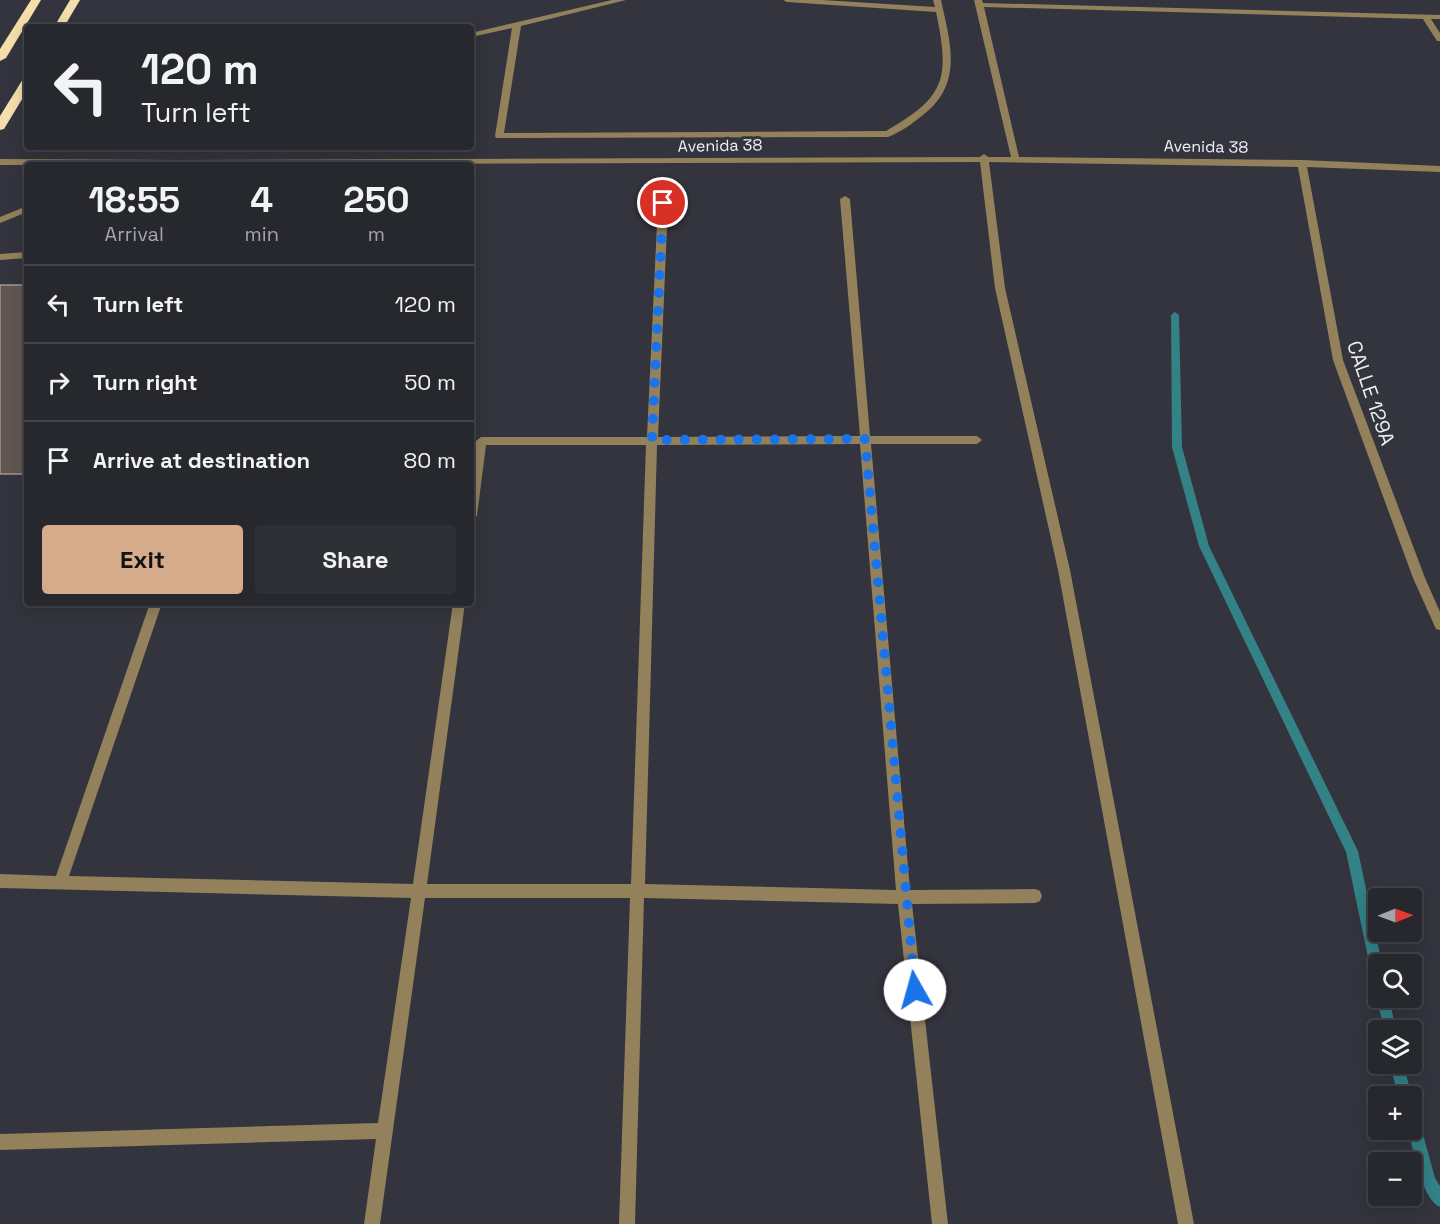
<!DOCTYPE html>
<meta charset="utf-8">
<style>
:root{--surface:#27272e;--page:#2f2f36;--text:#f1f3f6;--muted:#a4a5aa;--line:#43444a;--accent:#d6ab8b}
body{margin:0;font-family:"Space Grotesk",sans-serif;background:var(--page);color:var(--text);height:100vh;display:flex;flex-direction:column;font-size:22px;white-space:nowrap}
*{box-sizing:border-box;margin:0}
p{font-size:20px;color:var(--muted)}
.icon{flex:none;width:33px;height:33px;fill:none;stroke:currentColor;stroke-width:2;stroke-linecap:round;stroke-linejoin:round}
.map{position:relative;flex:1;overflow:hidden}
.side{position:absolute;left:24px;top:162px;width:450px;height:444px;display:flex;flex-direction:column;background:var(--surface);border-radius:6px;box-shadow:0 3px 15px #0003,0 0 0 2px var(--line)}
.side>*{flex:none}
.top-card{position:absolute;left:24px;top:24px;width:450px;height:126px;border-radius:6px;box-shadow:0 3px 15px #0003,0 0 0 2px var(--line);background:#27272e;color:var(--text);overflow:hidden}
.needle{width:39px;rotate:89deg}
.controls{position:absolute;left:1368px;top:888px;display:grid;gap:12px}
.controls a{display:grid;place-items:center;width:54px;height:54px;border-radius:6px;background:var(--surface);box-shadow:0 3px 15px #0003,0 0 0 2px var(--line);font-size:30px}
.pin{position:absolute;display:grid;place-items:center;width:51px;height:51px;color:#fff;margin:-26px;border:3px solid #fff;border-radius:50%;box-shadow:0 2px 6px #0007}
.me{position:absolute;width:66px;margin:-33px;rotate:353deg;stroke-linejoin:round;filter:drop-shadow(0 0 4px #0008)}
.turn{display:flex;align-items:center;gap:21px;height:126px;padding:0 18px;font-size:27px}
.turn .icon{width:78px;height:78px;stroke-width:2.5}
.turn b{display:block;font-size:42px;line-height:51px}
.eta{display:flex;justify-content:space-evenly;align-items:center;height:102px;text-align:center}
.eta b{font-size:36px;font-weight:700;line-height:42px}
.button{display:flex;gap:12px;margin-top:auto;padding:12px 18px}
.button a{flex:1;height:69px;border-radius:6px;background:var(--accent);color:#111;font-size:24px;font-weight:700;line-height:69px;text-align:center}
.button a+a{background:var(--page);color:var(--text)}
ul{padding:0;list-style:none}
li{display:flex;align-items:center;gap:18px;height:78px;padding:0 18px;border-top:2px solid var(--line)}
li div{flex:1}
li b{display:block;font-size:22px}
li em{font-style:normal}
.map>svg:first-child{display:block}
.lines{fill:none;stroke-linecap:round;stroke-linejoin:round}
.stream{fill:#328286;fill-rule:evenodd}
.building{fill:#625651;stroke:#a2948f;stroke-width:1.5}
.service{fill:#92815b;fill-rule:evenodd}
.minor{fill:#92815b;fill-rule:evenodd}
.trunk{fill:#f4deac;fill-rule:evenodd}
.route{stroke:#1a73e8;stroke-width:10;stroke-dasharray:0 18}
.labels{text-anchor:middle;stroke-width:6;stroke-linejoin:round;paint-order:stroke}
.far-street-label{font-size:16px;fill:#efeff6;stroke:#34343e}
.street-label{font-size:20px;fill:#efeff6;stroke:#34343e}
</style>
<div class="map">
<svg width="1440" height="1224" viewBox="0 0 1440 1224">
<rect width="100%" height="100%" fill="#34343e"/>
<g class="lines">
<g class="stream">
<polygon points="1175,312 1179,315 1182,447 1209,546 1358,851 1382,964 1378,964 1378,982 1374,980 1372,976 1346,852 1199,546 1172,447 1171,315"/>
<polygon points="1378,993 1378,998 1389,998 1396,1030 1384,1030 1377,998"/>
<polygon points="1390,1064 1403,1064 1412,1096 1412,1097 1398,1096"/>
<path d="M1412 1113 1417 1115 1419 1120 1435 1178 1440 1186V1207C1422 1200 1413 1148 1408 1130H1412Z"/>
</g>
</g>
<rect class="building" x="0" y="285" width="27" height="189"/>
<g class="lines">
<g class="service">
<polygon points="27,206 27,212 0,223 0,217"/>
<polygon points="27,252 27,258 0,260 0,254"/>
</g>
<g class="minor">
<path d="M612 0H626L521 26 504 133 886 131C946 96 950 79 936 12L787 2 783 0H822L935 7 933 0H941C950 43 964 83 923 115 913 123 901 132 888 137L496 138 495 136 512 28 471 37V33Z"/>
<polygon points="974,0 982,0 983,3 1440,15 1440,19 1431,19 1440,33 1440,41 1437,41 1423,19 984,7 1019,157 1302,160 1440,166 1440,172 1307,167 1343,360 1425,578 1440,612 1440,630 1436,629 1413,578 1333,360 1298,167 989,162 1005,288 1070,570 1194,1224 1178,1224 1058,570 995,288 980,162 0,165 0,159 180,160 980,157 984,154 988,157 1011,157"/>
<path d="M845 196 850 199 870 436H977L982 440 977 444H871L910 890 1035 889 1040 891 1042 896 1040 901 1035 903 912 904 948 1224H932L898 904 644 898 635 1224H619L630 898H425L380 1224H364L376 1139 0 1150V1134L378 1123 411 898 0 888V874L56 876 150 603H162L69 876 413 884 453 603H465L427 884H631L646 445H486L477 516 471 520V475L476 441 481 437H647L658 203 663 200 668 203 658 437 860 436 840 199ZM860 444 896 890 645 884 657 445Z"/>
</g>
<g class="trunk">
<polygon points="31,0 41,0 6,58 0,61 0,49"/>
<polygon points="70,0 80,0 64,27 54,27"/>
<polygon points="27,78 27,91 4,129 0,130 0,116 23,79"/>
</g>
</g>
<g class="lines">
<polyline class="route" points="663,203 652,440 865,439 915,990"/>
</g>
<g class="labels">
<g class="far-street-label">
<text transform="translate(720 145) rotate(-1)" y="6">Avenida 38</text>
<text transform="translate(1206 146) rotate(1)" y="6">Avenida 38</text>
</g>
<g class="street-label">
<text transform="translate(1371 393) rotate(71)" y="7">CALLE 129A</text>
</g>
</g>
</svg>
<div class="controls">
<a><svg class="needle" viewBox="-14 -14 28 28"><path d="M0-13l5 13h-10z" fill="#e53935"/><path d="M0 13l5-13h-10z" fill="#a4a5aa"/></svg></a>
<a><svg class="icon" aria-label="search" viewBox="0 0 24 24"><circle cx="10" cy="10" r="6"/><path d="M15 15l6 6"/></svg></a>
<a><svg class="icon" aria-label="layers" viewBox="0 0 24 24"><path d="M12 4l9 5-9 5-9-5zM3 14l9 5 9-5"/></svg></a>
<a>+</a>
<a>−</a>
</div>
<div class="pin" style="left:663px;top:203px;background:#d93025"><svg class="icon" aria-label="arrive" viewBox="0 0 24 24"><path d="M6 21V4h12l-3 4 3 4H6"/></svg></div>
<svg class="me" style="left:915px;top:990px" viewBox="-20 -20 40 40"><circle r="19" fill="#fff"/><path d="M0-13L10 11 0 6-10 11z" fill="#1a73e8"/></svg>
<div class="top-card">
<div class="turn"><svg class="icon" aria-label="left" viewBox="0 0 24 24"><path d="M17 20v-9H6M10 6l-5 5 5 5"/></svg><div><b>120 m</b>Turn left</div></div>
</div>
<section class="side">
<div class="eta">
<div><b>18:55</b><p>Arrival</p></div>
<div><b>4</b><p>min</p></div>
<div><b>250</b><p>m</p></div>
</div>
<ul>
<li><svg class="icon" aria-label="left" viewBox="0 0 24 24"><path d="M17 20v-9H6M10 6l-5 5 5 5"/></svg><div><b>Turn left</b></div><em>120 m</em></li>
<li><svg class="icon" aria-label="right" viewBox="0 0 24 24"><path d="M7 20v-9h11M14 6l5 5-5 5"/></svg><div><b>Turn right</b></div><em>50 m</em></li>
<li><svg class="icon" aria-label="arrive" viewBox="0 0 24 24"><path d="M6 21V4h12l-3 4 3 4H6"/></svg><div><b>Arrive at destination</b></div><em>80 m</em></li>
</ul>
<div class="button"><a>Exit</a><a>Share</a></div>
</section>
</div>
